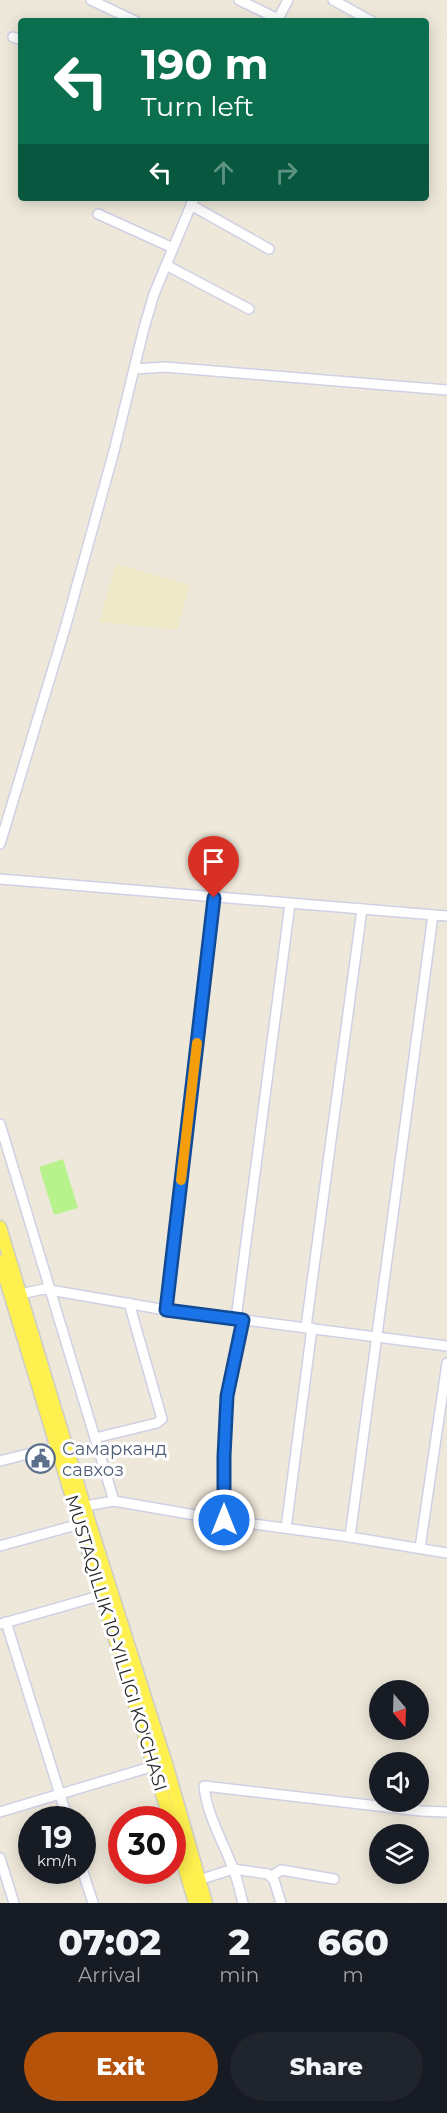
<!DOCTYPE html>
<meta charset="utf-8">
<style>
:root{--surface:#171b24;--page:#20242c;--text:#f1f3f6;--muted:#9ea1a6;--accent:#b45309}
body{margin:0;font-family:Montserrat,sans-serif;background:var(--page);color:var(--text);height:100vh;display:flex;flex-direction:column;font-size:22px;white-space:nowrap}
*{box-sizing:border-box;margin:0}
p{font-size:20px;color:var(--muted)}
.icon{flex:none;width:33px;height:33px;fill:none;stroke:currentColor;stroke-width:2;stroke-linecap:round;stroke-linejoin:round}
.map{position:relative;height:1903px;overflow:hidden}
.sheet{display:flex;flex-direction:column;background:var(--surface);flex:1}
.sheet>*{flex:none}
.guide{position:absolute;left:18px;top:18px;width:411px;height:183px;border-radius:6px;box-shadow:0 3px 15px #0003;background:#0b6e4f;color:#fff;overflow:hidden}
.needle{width:39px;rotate:161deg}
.buttons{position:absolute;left:369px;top:1680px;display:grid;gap:12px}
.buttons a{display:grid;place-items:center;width:60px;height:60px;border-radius:50%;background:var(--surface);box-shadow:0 3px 15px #0003;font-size:30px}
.speed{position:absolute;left:18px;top:1806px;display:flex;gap:12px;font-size:30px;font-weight:700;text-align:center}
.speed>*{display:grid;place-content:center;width:78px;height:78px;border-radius:50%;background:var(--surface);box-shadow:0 3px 15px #0003;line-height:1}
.speed small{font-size:15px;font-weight:400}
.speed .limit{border:9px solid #d22;background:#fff;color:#111}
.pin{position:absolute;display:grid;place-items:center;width:51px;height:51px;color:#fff;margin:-62px -26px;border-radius:50% 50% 50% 0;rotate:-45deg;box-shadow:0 0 6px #0007}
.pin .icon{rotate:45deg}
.me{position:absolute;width:66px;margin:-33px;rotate:0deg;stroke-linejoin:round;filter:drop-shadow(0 0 4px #0008)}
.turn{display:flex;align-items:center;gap:21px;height:126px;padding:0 24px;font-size:27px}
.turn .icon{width:78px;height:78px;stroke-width:2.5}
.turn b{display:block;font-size:42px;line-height:51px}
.lanes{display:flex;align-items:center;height:57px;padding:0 24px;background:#0003;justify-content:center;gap:30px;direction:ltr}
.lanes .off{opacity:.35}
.eta{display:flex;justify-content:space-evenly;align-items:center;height:102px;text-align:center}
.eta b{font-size:36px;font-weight:800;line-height:42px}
.action{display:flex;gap:12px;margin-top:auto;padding:12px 24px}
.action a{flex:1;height:69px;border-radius:36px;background:var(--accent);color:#fff;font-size:24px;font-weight:800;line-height:69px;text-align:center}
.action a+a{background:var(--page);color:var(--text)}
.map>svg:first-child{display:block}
.education{fill:#f1eac8}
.pitch{fill:#b7f28c}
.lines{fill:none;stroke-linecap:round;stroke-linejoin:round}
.minor-casing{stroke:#d0d0e5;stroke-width:12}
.major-casing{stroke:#ccc;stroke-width:15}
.minor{stroke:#fff;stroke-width:9}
.major{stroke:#fef04f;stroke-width:12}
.route-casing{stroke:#114b97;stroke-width:15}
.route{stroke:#1a73e8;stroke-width:10}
.slow{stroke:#f59e0b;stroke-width:10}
.labels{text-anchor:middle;stroke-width:6;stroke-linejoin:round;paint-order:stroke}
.service-label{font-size:18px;fill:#4e5e75;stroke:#fff;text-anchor:start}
.street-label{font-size:18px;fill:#2a2a2a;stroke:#fff}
</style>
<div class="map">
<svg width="447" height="1903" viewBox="0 0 447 1903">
<rect width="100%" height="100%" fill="#eee8da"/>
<polygon class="education" points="116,564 190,585 177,630 99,622"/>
<polygon class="pitch" points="63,1159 78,1208 54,1215 39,1167"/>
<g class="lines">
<defs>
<g id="minor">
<polyline points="91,0 135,21"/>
<polyline points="239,0 278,19"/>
<polyline points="333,0 371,21"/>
<polyline points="277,21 288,0"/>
<polyline points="13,37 21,40"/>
<polyline points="191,205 269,249"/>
<polyline points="98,214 173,248"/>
<polyline points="166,265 249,309"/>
<polyline points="135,369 165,367 447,390"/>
<polyline points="0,844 66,625 114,451 144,328 154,294 194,198"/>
<polyline points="0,879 447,916"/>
<polyline points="0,1124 114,1501"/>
<polyline points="20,1294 44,1289 166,1310 447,1346"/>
<polyline points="166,1310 214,898"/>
<polyline points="236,1319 290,904"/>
<polyline points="306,1327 362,909"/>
<polyline points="95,1438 157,1423 162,1419 129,1303"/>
<polyline points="0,1461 56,1447"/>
<polyline points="85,1506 114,1501 224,1520 350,1537 447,1553"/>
<polyline points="224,1520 224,1456 227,1396 243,1320"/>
<polyline points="286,1528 312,1328"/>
<polyline points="350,1537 433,915"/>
<polyline points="0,1546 80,1524"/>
<polyline points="420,1548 447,1363"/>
<polyline points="6,1622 68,1820"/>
<polyline points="1,1624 106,1594"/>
<polyline points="0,1812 154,1766"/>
<polyline points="0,1858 14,1903"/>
<polyline points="82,1869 93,1903"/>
<polyline points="272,1876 281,1870 334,1879"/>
<polyline points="199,1880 233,1869 268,1874 274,1880 281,1903"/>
<path d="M243 1903C240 1892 238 1881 234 1871 224 1843 207 1816 204 1786L421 1811 447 1812"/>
</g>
<g id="major">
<polyline points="0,1227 89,1521 166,1763 206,1903"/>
<polyline points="0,1261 170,1820"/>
<polyline points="172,1827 195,1903"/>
</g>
</defs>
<use href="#minor" class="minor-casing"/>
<use href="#major" class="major-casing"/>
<use href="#minor" class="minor"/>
<use href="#major" class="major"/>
</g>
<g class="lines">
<defs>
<polyline id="route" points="214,898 166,1310 243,1320 227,1396 224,1456 224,1520"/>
</defs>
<use href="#route" class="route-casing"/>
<use href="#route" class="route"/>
<polyline class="slow" points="181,1180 197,1043"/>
</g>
<defs>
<symbol id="civic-ring" viewBox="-11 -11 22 22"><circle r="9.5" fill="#fff" stroke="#5c6f8a" stroke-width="1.5"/><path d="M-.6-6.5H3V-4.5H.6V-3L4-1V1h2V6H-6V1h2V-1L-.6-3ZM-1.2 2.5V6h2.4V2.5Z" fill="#5c6f8a"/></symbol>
</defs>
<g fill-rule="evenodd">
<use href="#civic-ring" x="24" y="1442" width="33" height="33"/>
</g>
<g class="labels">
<g class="service-label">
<text x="62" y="1455">Самарканд<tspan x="62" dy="21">савхоз</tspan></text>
</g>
<g class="street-label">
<text transform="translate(116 1643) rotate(73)" y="6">MUSTAQILLIK 10-YILLIGI KO'CHASI</text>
</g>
</g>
</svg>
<div class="buttons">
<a><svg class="needle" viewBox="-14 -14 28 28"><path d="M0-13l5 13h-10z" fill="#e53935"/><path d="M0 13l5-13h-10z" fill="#9ea1a6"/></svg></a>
<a><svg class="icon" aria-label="sound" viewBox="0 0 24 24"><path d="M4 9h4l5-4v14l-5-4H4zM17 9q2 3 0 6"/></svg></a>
<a><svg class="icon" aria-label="layers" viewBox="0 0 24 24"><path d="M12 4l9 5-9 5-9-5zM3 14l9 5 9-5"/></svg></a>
</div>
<div class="speed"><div>19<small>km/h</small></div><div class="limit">30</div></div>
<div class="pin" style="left:214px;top:898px;background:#d93025"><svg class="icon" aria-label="arrive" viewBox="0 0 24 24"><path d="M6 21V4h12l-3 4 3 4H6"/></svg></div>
<svg class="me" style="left:224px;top:1520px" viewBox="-20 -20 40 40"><circle r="17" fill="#1a73e8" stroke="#fff" stroke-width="3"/><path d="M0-11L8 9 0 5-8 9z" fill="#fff"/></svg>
<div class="guide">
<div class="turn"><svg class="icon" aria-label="left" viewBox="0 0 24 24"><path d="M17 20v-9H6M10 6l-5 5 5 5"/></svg><div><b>190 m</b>Turn left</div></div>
<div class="lanes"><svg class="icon" aria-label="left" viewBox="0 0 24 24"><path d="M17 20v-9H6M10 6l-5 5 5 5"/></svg><svg class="icon off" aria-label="ahead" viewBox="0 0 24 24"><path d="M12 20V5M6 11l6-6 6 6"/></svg><svg class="icon off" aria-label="right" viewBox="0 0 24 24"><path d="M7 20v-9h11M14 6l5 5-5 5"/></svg></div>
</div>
</div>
<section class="sheet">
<div class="eta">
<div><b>07:02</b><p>Arrival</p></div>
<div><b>2</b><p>min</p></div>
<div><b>660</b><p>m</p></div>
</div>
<div class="action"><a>Exit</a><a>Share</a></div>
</section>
